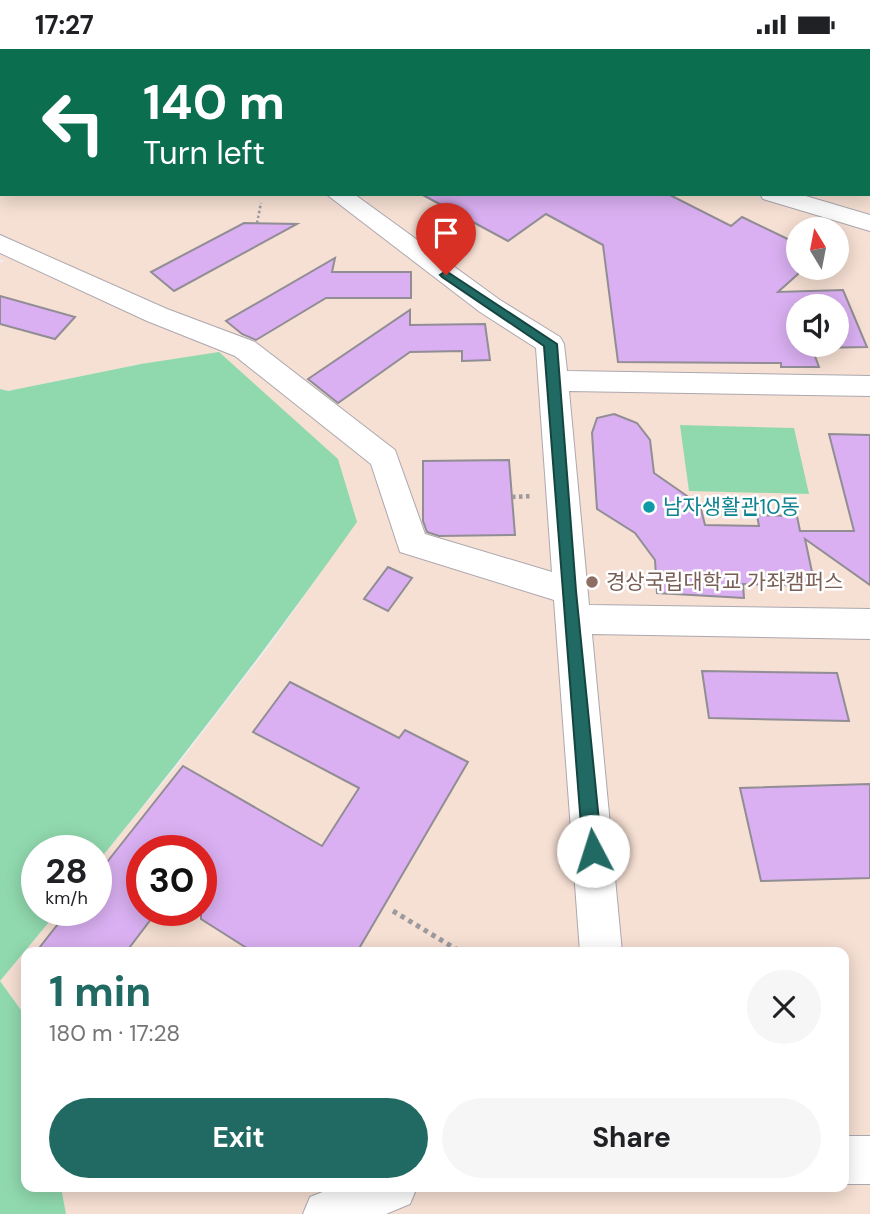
<!DOCTYPE html>
<meta charset="utf-8">
<style>
:root{--surface:#fff;--page:#f6f6f6;--text:#202124;--muted:#757577;--accent:#216a63}
body{margin:0;font-family:"DM Sans","Noto Sans KR",sans-serif;background:var(--page);color:var(--text);height:100vh;display:flex;flex-direction:column;font-size:26px;white-space:nowrap}
*{box-sizing:border-box;margin:0}
p{font-size:23px;color:var(--muted)}
.icon{flex:none;width:38px;height:38px;fill:none;stroke:currentColor;stroke-width:2;stroke-linecap:round;stroke-linejoin:round}
.map{position:relative;flex:1;overflow:hidden}
.panel{position:absolute;left:21px;top:898px;width:828px;height:245px;display:flex;flex-direction:column;background:var(--surface);border-radius:14px;box-shadow:0 4px 18px #0003}
.panel>*{flex:none}
.hud{position:absolute;left:0px;top:0px;width:872px;height:147px;box-shadow:0 4px 18px #0003;background:#0b6e4f;color:#fff;overflow:hidden}
.needle{width:46px;rotate:350deg}
.buttons{position:absolute;left:786px;top:168px;display:grid;gap:14px}
.buttons a{display:grid;place-items:center;width:63px;height:63px;border-radius:50%;background:var(--surface);box-shadow:0 4px 18px #0003;font-size:35px}
.speed{position:absolute;left:21px;top:786px;display:flex;gap:14px;font-size:35px;font-weight:700;text-align:center}
.speed>*{display:grid;place-content:center;width:91px;height:91px;border-radius:50%;background:var(--surface);box-shadow:0 4px 18px #0003;line-height:1}
.speed small{font-size:18px;font-weight:400}
.speed .limit{border:10px solid #d22;background:#fff;color:#111}
.pin{position:absolute;display:grid;place-items:center;width:60px;height:60px;color:#fff;margin:-72px -30px;border-radius:50% 50% 50% 0;rotate:-45deg;box-shadow:0 0 7px #0007}
.pin .icon{rotate:45deg}
.me{position:absolute;width:77px;margin:-38px;rotate:355deg;stroke-linejoin:round;filter:drop-shadow(0 0 5px #0008)}
.turn{display:flex;align-items:center;gap:24px;height:147px;padding:0 28px;font-size:32px}
.turn .icon{width:91px;height:91px;stroke-width:2.5}
.turn b{display:block;font-size:49px;line-height:60px}
.round{display:grid;place-items:center;flex:none;width:74px;height:74px;border-radius:37px;background:var(--page)}
.summary{display:flex;align-items:center;justify-content:space-between;height:119px;padding:0 28px}
h1{font-size:42px;font-weight:700;line-height:52px;color:var(--accent)}
.primary-button{display:flex;gap:14px;margin-top:auto;padding:14px 28px}
.primary-button a{flex:1;height:80px;border-radius:42px;background:var(--accent);color:#fff;font-size:28px;font-weight:700;line-height:80px;text-align:center}
.primary-button a+a{background:var(--page);color:var(--text)}
.status{display:flex;justify-content:space-between;align-items:center;height:49px;padding:0 35px;background:var(--surface);direction:ltr}
.status svg{height:19px;fill:currentColor}
.map>svg:first-child{display:block}
.education{fill:#f6dfd3;fill-rule:evenodd}
.green{fill:#90d9ae}
.building{fill:#dab0f2;stroke:#918d94;stroke-width:2;fill-rule:evenodd}
.lines{fill:none;stroke-linecap:round;stroke-linejoin:round}
.minor-casing{stroke:#aca8af;stroke-width:2}
.path-far2{stroke:#9c999f;stroke-width:2.5;stroke-dasharray:2.5 2.5;stroke-linecap:butt}
.path-far1{stroke:#9c999f;stroke-width:4.5;stroke-dasharray:3.5 3.5;stroke-linecap:butt}
.path{stroke:#9c999f;stroke-width:5;stroke-dasharray:4.5 4.5;stroke-linecap:butt}
.minor{fill:#fff;fill-rule:evenodd}
.route{fill:#216a63;stroke:#154540;stroke-width:2}
.culture-dot{fill:#0f9aa8;stroke:#fff;stroke-width:2.5}
.education-dot{fill:#8d6e63;stroke:#fff;stroke-width:2.5}
.labels{text-anchor:middle;stroke-width:5;stroke-linejoin:round;paint-order:stroke}
.culture-label{font-size:21px;fill:#0d838f;stroke:#fff;text-anchor:start}
.education-label{font-size:21px;fill:#785e54;stroke:#fff;text-anchor:start}
</style>
<div class="status"><b>17:27</b><svg viewBox="0 0 49 12"><path d="M0 12V9h3v3zM5 12V6h3v6zM10 12V3h3v9zM15 12V0h3v12zM26 1h20v11H26zM47 4h2v5h-2z"/></svg></div>
<div class="map">
<svg width="870" height="1165" viewBox="0 0 870 1165">
<rect width="100%" height="100%" fill="#f0ecf3"/>
<path class="education" d="M0 0 19 2H2V145H870V128V1165H66L61 1138H844V903H26V968L0 932 59 861H96V815L176 718 272 593 356 473 141 315 8 342 0 340V214L5 212 0 210ZM798 180H836V219H798ZM798 257H836V296H798ZM142 802H201V861H142Z"/>
<g class="green">
<path d="M219 303 338 410 357 473C274 590 187 704 96 815V802H37V861H59L0 932 26 968V1138H61L66 1165H0V340L8 342 141 315Z"/>
<polygon points="680,376 794,379 809,445 689,442"/>
</g>
<g class="building">
<path d="M421 145H668L731 177 742 168 798 195V225L778 243 843 241 867 298 812 299 819 318H781V314L618 313 603 196 546 165 508 192ZM798 257H836V296H798Z"/>
<polygon points="244,174 297,175 174,242 151,223"/>
<polygon points="335,209 332,223 411,223 411,249 326,249 256,291 242,285 226,272"/>
<polygon points="0,247 75,268 55,290 0,275"/>
<polygon points="410,261 410,276 485,275 490,311 462,312 462,302 410,303 338,354 308,330"/>
<polygon points="614,365 637,374 650,391 654,424 700,456 705,476 759,477 757,466 797,467 800,482 854,482 829,385 870,386 870,536 805,490 815,537 743,535 744,549 657,544 655,511 635,484 597,460 592,384 597,369"/>
<polygon points="509,411 515,486 439,487 427,483 423,472 423,412"/>
<polygon points="388,518 412,529 388,562 364,550"/>
<polygon points="702,622 837,624 849,672 709,669"/>
<polygon points="290,633 399,689 405,681 468,713 357,903 253,903 201,870 201,802 142,802 142,861 158,861 126,903 36,903 69,861 96,861 96,827 183,717 322,797 359,739 253,683"/>
<polygon points="870,735 870,829 761,832 740,739"/>
</g>
<g class="lines">
<defs>
<g id="minor">
<polygon points="77,0 99,0 99,2 78,2"/>
<polygon points="708,0 730,0 730,2 709,2"/>
<rect x="0" y="13" width="2" height="12"/>
<polygon points="326,145 354,145 500,251 560,288 564,295 567,322 870,327 870,347 569,342 589,556 870,560 870,590 592,585 622,903 580,903 554,551 400,503 371,415 235,307 147,272 0,204 0,186 167,260 255,293 395,401 425,485 552,523 536,299 480,263"/>
<polygon points="760,145 799,145 870,166 870,182 763,150"/>
<rect x="844" y="1087" width="26" height="48"/>
<polygon points="335,1138 417,1138 410,1155 386,1165 303,1165 310,1148"/>
</g>
</defs>
<use href="#minor" class="minor-casing"/>
<g class="path-far2">
<polyline points="156,0 179,2"/>
<polyline points="257,174 261,154"/>
</g>
<polyline class="path-far1" points="512,448 533,447"/>
<polyline class="path" points="393,862 461,903"/>
<use href="#minor" class="minor"/>
</g>
<polygon class="route" points="446,222 557,295 576,542 602,802 599,809 593,811 586,809 583,802 544,297 442,228 440,226"/>
<circle class="culture-dot" cx="649" cy="458" r="7"/>
<circle class="education-dot" cx="592" cy="533" r="7"/>
<g class="labels">
<g class="culture-label">
<text x="663" y="465">남자생활관10동</text>
</g>
<g class="education-label">
<text x="606" y="540">경상국립대학교 가좌캠퍼스</text>
</g>
</g>
</svg>
<div class="buttons">
<a><svg class="needle" viewBox="-14 -14 28 28"><path d="M0-13l5 13h-10z" fill="#e53935"/><path d="M0 13l5-13h-10z" fill="#757577"/></svg></a>
<a><svg class="icon" aria-label="sound" viewBox="0 0 24 24"><path d="M4 9h4l5-4v14l-5-4H4zM17 9q2 3 0 6"/></svg></a>
</div>
<div class="speed"><div>28<small>km/h</small></div><div class="limit">30</div></div>
<div class="pin" style="left:446px;top:226px;background:#d93025"><svg class="icon" aria-label="arrive" viewBox="0 0 24 24"><path d="M6 21V4h12l-3 4 3 4H6"/></svg></div>
<svg class="me" style="left:593px;top:802px" viewBox="-20 -20 40 40"><circle r="19" fill="#fff"/><path d="M0-13L10 11 0 6-10 11z" fill="#216a63"/></svg>
<div class="hud">
<div class="turn"><svg class="icon" aria-label="left" viewBox="0 0 24 24"><path d="M17 20v-9H6M10 6l-5 5 5 5"/></svg><div><b>140 m</b>Turn left</div></div>
</div>
<section class="panel">
<div class="summary"><div><h1>1 min</h1><p>180 m · 17:28</p></div><a class="round"><svg class="icon" aria-label="close" viewBox="0 0 24 24"><path d="M6 6l12 12M18 6L6 18"/></svg></a></div>
<div class="primary-button"><a>Exit</a><a>Share</a></div>
</section>
</div>
